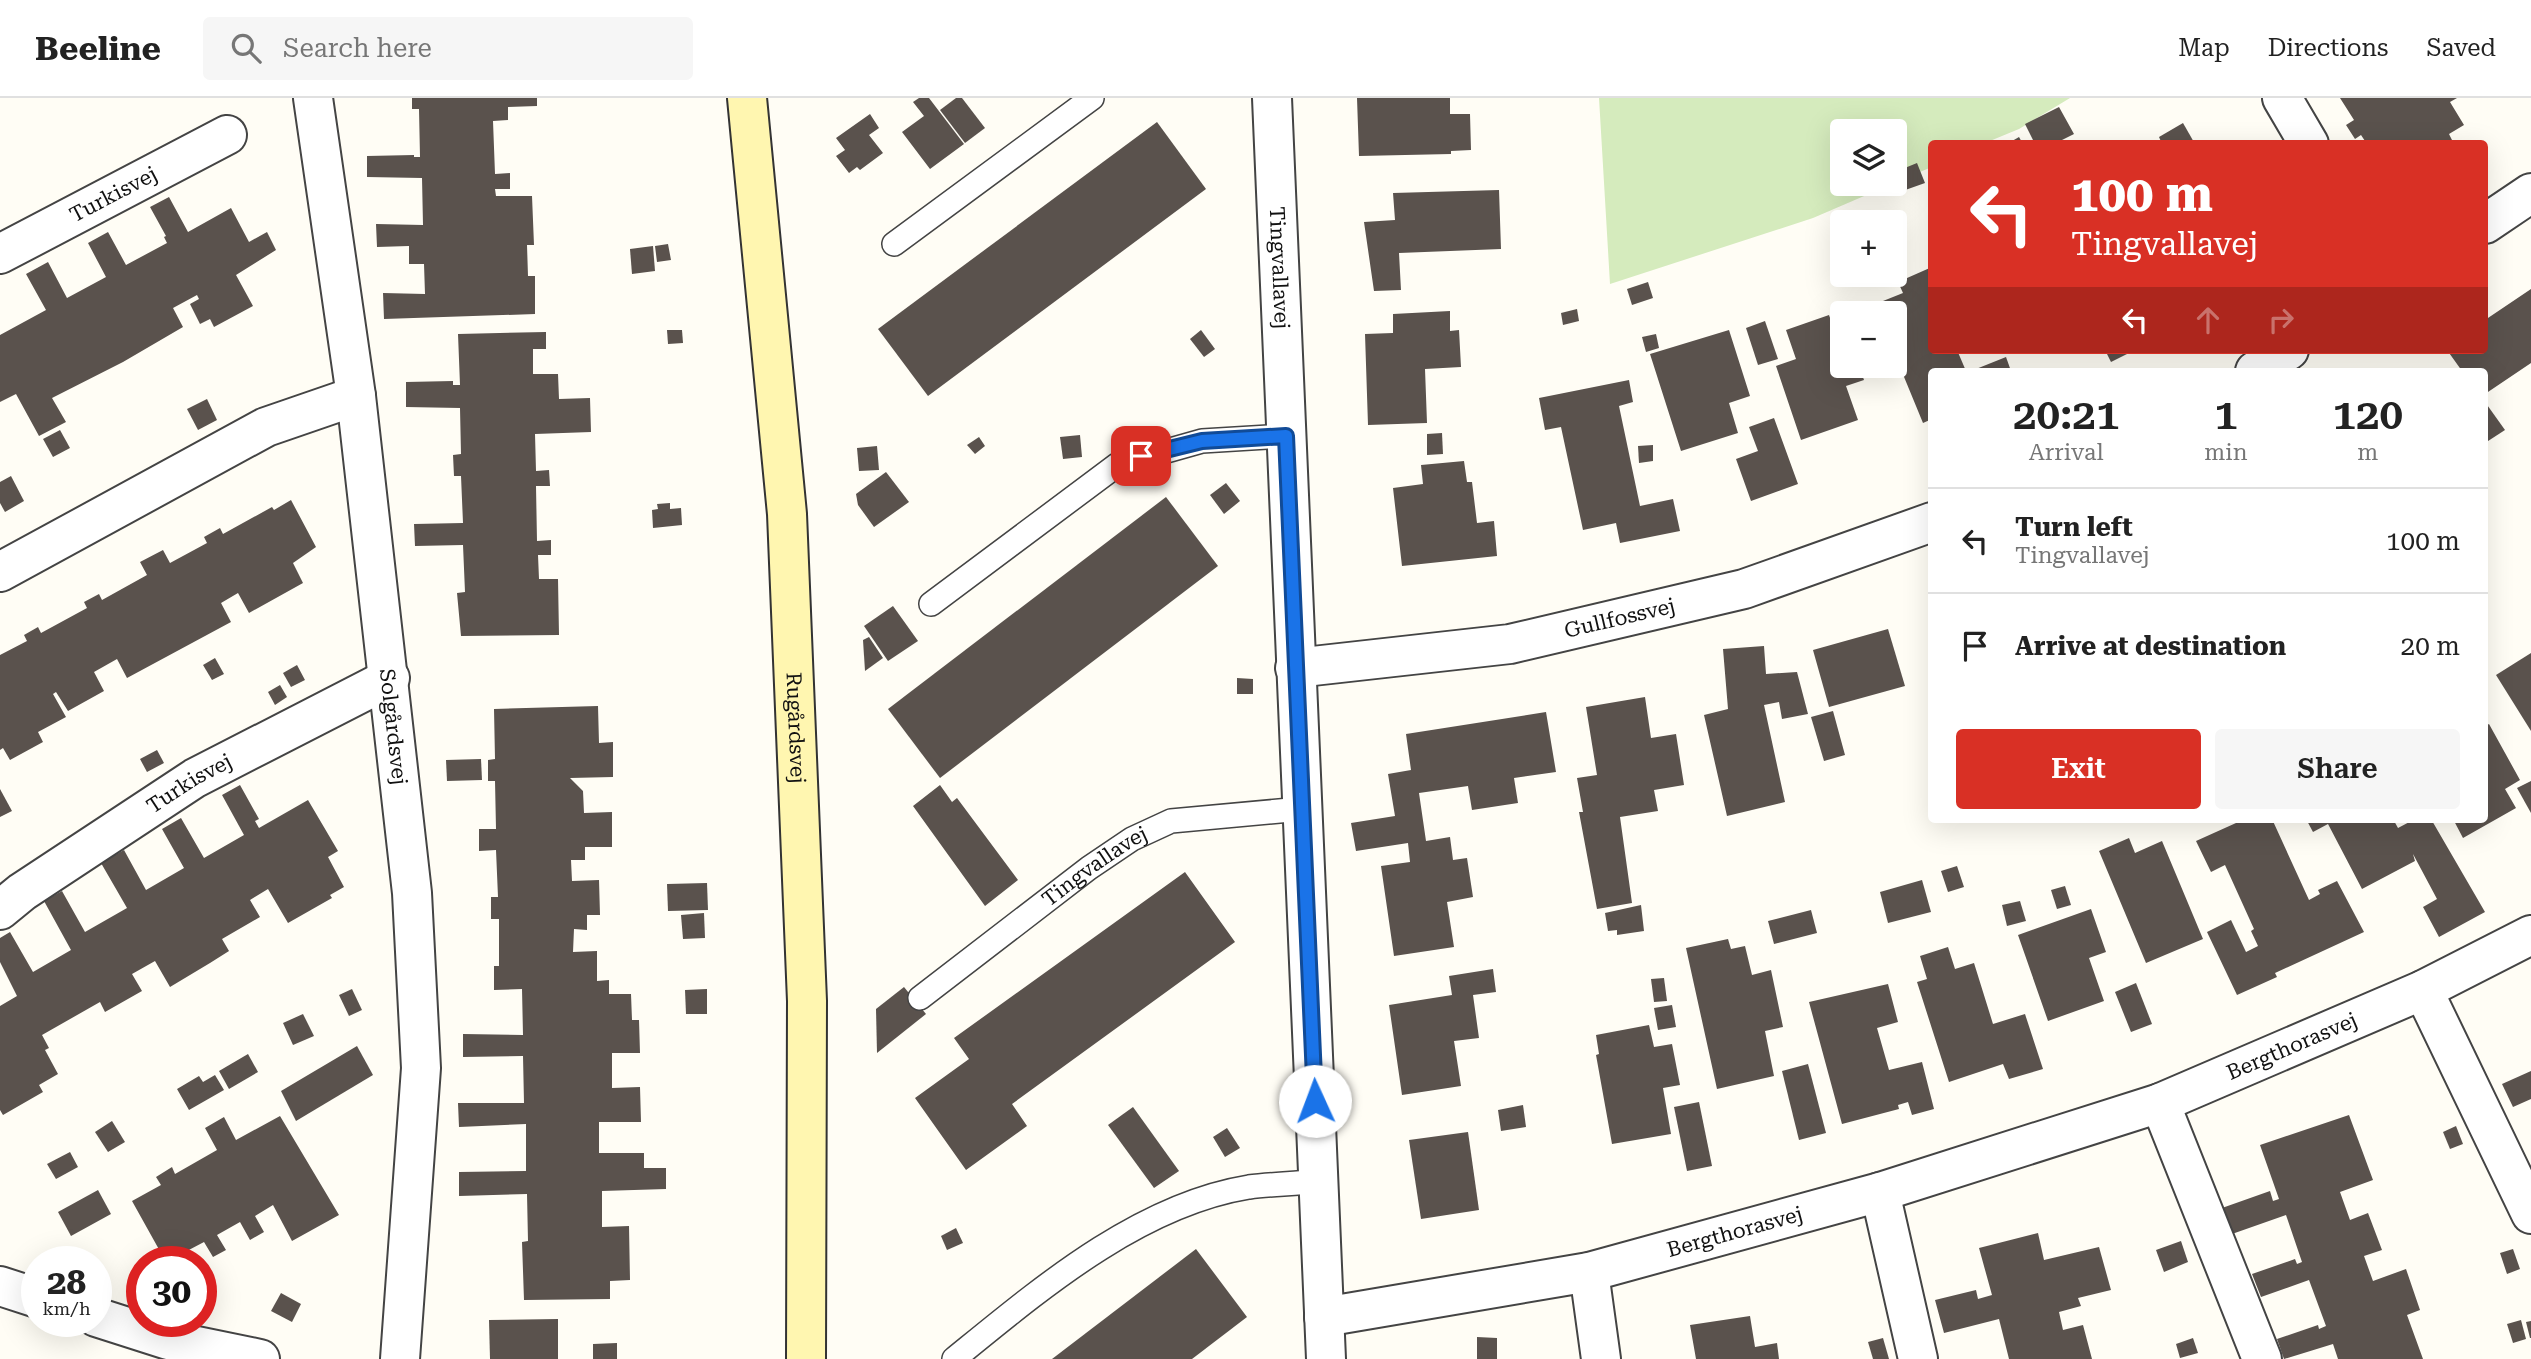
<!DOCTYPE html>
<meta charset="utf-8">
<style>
:root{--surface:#fff;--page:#f6f6f6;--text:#222;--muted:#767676;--line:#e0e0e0;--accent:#d93025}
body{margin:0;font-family:"Roboto Serif",serif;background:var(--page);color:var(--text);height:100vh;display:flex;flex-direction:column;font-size:26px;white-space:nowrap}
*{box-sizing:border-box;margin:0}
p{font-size:23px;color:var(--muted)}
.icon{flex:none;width:38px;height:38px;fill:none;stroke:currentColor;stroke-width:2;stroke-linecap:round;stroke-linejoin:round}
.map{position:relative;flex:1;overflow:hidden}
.sheet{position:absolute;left:1928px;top:270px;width:560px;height:455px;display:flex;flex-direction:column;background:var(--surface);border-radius:7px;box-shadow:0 7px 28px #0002}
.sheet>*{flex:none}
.banner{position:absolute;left:1928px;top:42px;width:560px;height:214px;border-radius:7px;box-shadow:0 7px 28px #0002;background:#d93025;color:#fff;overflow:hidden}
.fabs{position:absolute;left:1830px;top:21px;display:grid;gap:14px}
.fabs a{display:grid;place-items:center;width:77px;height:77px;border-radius:7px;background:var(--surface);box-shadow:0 7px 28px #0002;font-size:35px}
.speed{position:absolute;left:21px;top:1148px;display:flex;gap:14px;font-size:35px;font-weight:700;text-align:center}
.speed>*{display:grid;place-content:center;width:91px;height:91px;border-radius:50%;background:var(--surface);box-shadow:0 7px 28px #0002;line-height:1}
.speed small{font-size:18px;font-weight:400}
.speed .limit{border:10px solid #d22;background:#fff;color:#111}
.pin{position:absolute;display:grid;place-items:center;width:60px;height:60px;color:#fff;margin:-30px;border-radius:14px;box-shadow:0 4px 10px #0006}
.me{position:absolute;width:77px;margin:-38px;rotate:358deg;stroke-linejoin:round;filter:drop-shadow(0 0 5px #0008)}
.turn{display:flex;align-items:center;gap:24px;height:147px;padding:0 28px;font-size:32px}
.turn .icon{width:91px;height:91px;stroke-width:2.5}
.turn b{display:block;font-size:49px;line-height:60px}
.lanes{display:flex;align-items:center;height:66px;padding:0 28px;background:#0003;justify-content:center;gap:35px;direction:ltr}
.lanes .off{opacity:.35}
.eta{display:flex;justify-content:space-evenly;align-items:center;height:119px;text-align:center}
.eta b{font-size:42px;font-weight:600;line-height:49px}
.action{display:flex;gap:14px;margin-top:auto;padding:14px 28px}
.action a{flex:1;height:80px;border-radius:7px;background:var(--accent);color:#fff;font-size:28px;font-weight:600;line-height:80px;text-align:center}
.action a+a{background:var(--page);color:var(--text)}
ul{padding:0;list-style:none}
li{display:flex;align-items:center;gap:21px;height:105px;padding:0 28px;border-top:2px solid var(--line)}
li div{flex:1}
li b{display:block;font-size:26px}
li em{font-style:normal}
header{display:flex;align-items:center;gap:42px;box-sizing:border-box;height:98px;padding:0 35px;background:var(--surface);border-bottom:2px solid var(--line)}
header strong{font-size:33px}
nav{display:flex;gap:38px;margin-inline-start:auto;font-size:24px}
.search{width:490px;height:63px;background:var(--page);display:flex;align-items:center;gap:18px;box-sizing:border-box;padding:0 24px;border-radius:7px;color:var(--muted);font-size:26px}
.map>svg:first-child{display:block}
.green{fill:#d5ebbd}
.building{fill:#5a524d}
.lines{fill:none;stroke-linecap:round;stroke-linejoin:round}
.lane-casing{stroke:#444;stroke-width:26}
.street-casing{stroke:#444;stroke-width:42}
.secondary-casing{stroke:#333;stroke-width:42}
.lane{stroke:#fff;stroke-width:23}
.street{stroke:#fff;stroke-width:38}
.secondary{stroke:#fff6b0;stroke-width:38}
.route-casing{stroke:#114b97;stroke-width:18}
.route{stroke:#1a73e8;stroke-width:12}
.labels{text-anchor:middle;stroke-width:7;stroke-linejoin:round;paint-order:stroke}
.street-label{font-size:21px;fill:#111;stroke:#fff}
</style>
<header>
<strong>Beeline</strong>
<div class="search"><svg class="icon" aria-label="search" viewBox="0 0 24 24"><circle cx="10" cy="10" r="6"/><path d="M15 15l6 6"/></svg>Search here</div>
<nav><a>Map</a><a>Directions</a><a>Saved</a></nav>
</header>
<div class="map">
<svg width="2531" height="1261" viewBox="0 0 2531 1261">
<rect width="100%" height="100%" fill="#fffdf5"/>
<polygon class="green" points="1599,0 2070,0 2019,31 1985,45 1932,46 1932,69 1895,84 1895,33 1843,33 1843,86 1892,86 1813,120 1610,186"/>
<g class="building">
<polygon points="412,0 537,0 537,8 508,9 508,22 493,23 495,76 510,75 510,91 495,91 496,98 532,98 534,147 527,147 528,178 535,178 535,216 384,221 383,195 425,196 424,166 409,166 409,148 377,149 376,126 423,127 422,80 367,79 367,58 414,57 414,59 420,59 419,11 412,11"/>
<polygon points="919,0 929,0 964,46 930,71 902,34 924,18 913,4"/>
<polygon points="956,0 962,0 985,30 965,45 940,12"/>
<polygon points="1357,0 1450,0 1450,16 1470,16 1471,52 1451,53 1451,56 1359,58"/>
<polygon points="2340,0 2457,0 2450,4 2464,27 2449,36 2454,46 2367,46 2361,37 2355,41 2346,27 2354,22"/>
<polygon points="2059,9 2074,36 2062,42 2063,46 2035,46 2025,26"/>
<polygon points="870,16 879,30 869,37 883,55 860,72 857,69 849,75 836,58 845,52 836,40"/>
<polygon points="1157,24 1206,91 928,298 878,231"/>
<polygon points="2183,25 2195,46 2162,46 2159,39"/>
<polygon points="2019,39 2023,46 2007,46"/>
<polygon points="1917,65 1925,85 1894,96 1890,86 1895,86 1895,74"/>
<polygon points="1499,92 1501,151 1399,155 1401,192 1374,193 1364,124 1395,122 1393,95"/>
<polygon points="169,99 188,134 231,110 249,144 267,134 276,152 236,177 253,208 214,229 210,221 200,226 190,206 199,201 197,197 173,210 183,229 123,264 52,300 66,324 39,338 16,296 0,304 0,237 46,212 26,176 48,164 67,200 106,179 88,145 108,134 126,167 167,145 164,139 166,138 150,109"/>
<polygon points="668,146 671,162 657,164 655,148"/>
<polygon points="653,148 655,173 632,176 630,151"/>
<polygon points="1932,169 1932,252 1957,252 1966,273 1932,273 1932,321 1923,325 1895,257 1895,215 1888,215 1883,203 1903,195 1898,184"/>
<polygon points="1850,177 1868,177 1870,180 1854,187"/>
<polygon points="1648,184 1653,200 1632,207 1627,191"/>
<polygon points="2531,191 2531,265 2485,296 2485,273 2462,273 2447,252 2485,252 2485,222"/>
<polygon points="1577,211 1579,223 1563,227 1561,215"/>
<polygon points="1450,213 1450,233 1459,232 1461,269 1425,271 1427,325 1368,327 1365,236 1393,235 1393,216"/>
<polygon points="1829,217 1839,246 1843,244 1843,268 1859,268 1864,282 1846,288 1858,322 1801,342 1776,268 1796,261 1786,232"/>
<polygon points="1765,223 1778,261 1758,267 1746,230"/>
<polygon points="667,232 682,232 683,245 668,246"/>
<polygon points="1201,232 1215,251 1204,259 1190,241"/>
<polygon points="1729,232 1750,298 1729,305 1738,335 1681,353 1650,256"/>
<polygon points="546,234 546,251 533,251 533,276 558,276 559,301 590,300 591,334 535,336 536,373 549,372 550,388 536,388 537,443 551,442 551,457 538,457 539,481 558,481 559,537 461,538 457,495 465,494 463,447 415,448 414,426 463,425 461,378 454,378 453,357 461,356 460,310 406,309 406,284 453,283 453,287 460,287 458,236"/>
<polygon points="1656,236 1659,250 1646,254 1642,239"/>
<polygon points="2105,252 2135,252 2111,264"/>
<polygon points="2006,259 2011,273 1971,273"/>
<polygon points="1629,282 1633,304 1619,308 1640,408 1673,401 1680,433 1620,445 1616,425 1583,432 1561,329 1545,332 1539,300"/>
<polygon points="207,301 217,322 198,332 187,311"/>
<polygon points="2485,304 2505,332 2485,345"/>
<polygon points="1774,320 1798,386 1751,403 1736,361 1758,353 1749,329"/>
<polygon points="60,332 70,350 53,359 43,341"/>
<polygon points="1442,335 1443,356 1427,357 1427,336"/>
<polygon points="1080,337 1082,359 1063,361 1060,339"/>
<polygon points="979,339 985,348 975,356 967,347"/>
<polygon points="1653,347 1653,363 1639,365 1638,348"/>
<polygon points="877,348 879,372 859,373 857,350"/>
<polygon points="1464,363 1467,384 1472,384 1477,425 1494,423 1497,458 1402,468 1393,390 1423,386 1421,367"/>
<polygon points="886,374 909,404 874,429 858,407 856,396"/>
<polygon points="11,378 24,403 5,414 0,405 0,384"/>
<polygon points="1226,385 1240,403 1224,416 1210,397"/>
<polygon points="1166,399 1218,468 940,680 888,611"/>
<polygon points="291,402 316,449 293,465 303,485 249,515 238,495 221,505 231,524 127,580 117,561 94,574 104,593 68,613 56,594 53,596 66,619 38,634 43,644 10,662 3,650 0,652 0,557 27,543 24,537 38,529 41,535 87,510 84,504 99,496 102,502 147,477 140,464 163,452 170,465 207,445 204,439 220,430 223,436 272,409 274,412"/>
<polygon points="670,405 670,411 681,410 682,427 653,430 652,412 658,411 657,406"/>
<polygon points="893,508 918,543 888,563 864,528"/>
<polygon points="1888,531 1905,588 1829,609 1813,552"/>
<polygon points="869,539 883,560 865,573 863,542"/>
<polygon points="1764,548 1766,576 1797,574 1808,616 1782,621 1779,604 1764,607 1785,704 1727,718 1704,617 1728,611 1723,551"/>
<polygon points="2531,555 2531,633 2496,577"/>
<polygon points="215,560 224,576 212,582 203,567"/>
<polygon points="297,567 305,582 291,589 283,575"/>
<polygon points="1237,580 1253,581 1253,596 1237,596"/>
<polygon points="280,587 287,599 275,607 268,594"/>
<polygon points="1645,599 1651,640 1676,636 1684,687 1654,692 1658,713 1620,719 1632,805 1597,811 1579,714 1583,714 1577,680 1597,677 1586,609"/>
<polygon points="598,608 599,645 613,644 613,679 570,680 583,693 584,715 612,714 612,749 585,749 585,762 571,762 572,783 599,782 600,817 587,817 587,832 574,831 573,854 597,853 597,883 609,882 609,896 631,896 632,922 639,922 640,955 612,955 612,990 640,989 641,1024 599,1024 599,1055 644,1055 644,1070 666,1070 666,1091 602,1093 602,1129 629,1128 630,1182 610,1183 610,1201 524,1202 522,1144 528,1143 527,1096 459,1098 459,1074 526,1073 526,1026 459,1029 458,1005 524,1005 523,958 463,959 463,936 523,937 522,891 494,892 494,868 499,868 499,821 491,821 491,799 498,799 496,752 479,753 479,731 496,731 495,683 488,683 488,662 495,661 494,611"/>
<polygon points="1833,613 1845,657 1824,663 1811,619"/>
<polygon points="1546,614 1556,674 1514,680 1518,705 1472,712 1468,688 1419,695 1426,743 1450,739 1453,762 1467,760 1473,799 1447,804 1454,849 1394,858 1381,768 1410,764 1408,745 1356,753 1351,725 1395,718 1388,676 1411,672 1406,636"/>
<polygon points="2489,626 2520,682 2505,691 2516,710 2463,740 2453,721 2485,721 2485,628"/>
<polygon points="157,652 164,665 147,674 140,661"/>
<polygon points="481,661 482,682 447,683 446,662"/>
<polygon points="2531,683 2531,715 2517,690"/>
<polygon points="240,687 259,721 255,723 259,730 308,702 338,753 328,759 344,789 330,797 332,800 288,825 268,791 250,802 260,819 222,841 229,853 210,865 170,889 155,863 132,876 142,893 105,914 100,904 42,937 49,950 45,952 58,976 39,987 43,994 3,1017 0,1012 0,908 17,898 0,864 0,840 10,834 33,874 71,852 44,803 62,793 85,834 127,810 101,765 124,752 146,792 184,770 162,731 181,720 204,760 244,737 222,697"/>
<polygon points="940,687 952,704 957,700 1018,782 985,808 913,708"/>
<polygon points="0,691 12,713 0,719"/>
<polygon points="2234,721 2272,721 2309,802 2320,796 2318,792 2337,783 2364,834 2275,875 2277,879 2237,897 2207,834 2231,822 2246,854 2258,848 2251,833 2254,831 2225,767 2211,774 2196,743 2236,725"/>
<polygon points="2306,721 2393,721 2398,730 2415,721 2431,721 2485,814 2439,839 2423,809 2437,801 2413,756 2415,763 2362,791 2328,726 2313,734"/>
<polygon points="2129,740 2135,755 2162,743 2203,841 2146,865 2099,753"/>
<polygon points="1957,768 1964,789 1948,794 1941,773"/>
<polygon points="1185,774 1235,844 1012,1006 1027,1028 966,1072 915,1000 969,961 954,940"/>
<polygon points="1922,782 1931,814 1888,825 1880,794"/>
<polygon points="707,785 708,812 668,813 667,786"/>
<polygon points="2065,788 2071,807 2057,811 2051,792"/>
<polygon points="2020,803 2026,823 2007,828 2002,807"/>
<polygon points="1641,807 1644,833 1617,837 1617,832 1608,833 1605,815"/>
<polygon points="2091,811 2106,854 2089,860 2104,903 2048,923 2018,837"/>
<polygon points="1811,812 1817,835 1774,846 1768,823"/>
<polygon points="704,815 705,840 683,841 681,817"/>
<polygon points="1728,841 1731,851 1745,848 1752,877 1771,872 1783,929 1765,933 1774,978 1717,991 1686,850"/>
<polygon points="1948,849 1955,871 1974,865 1993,926 2025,916 2043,971 2009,981 2003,966 1949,984 1917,884 1927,881 1920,858"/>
<polygon points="1493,871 1496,894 1473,897 1479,940 1454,943 1461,988 1402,997 1389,907 1452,897 1449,878"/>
<polygon points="1664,880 1667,903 1654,904 1651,881"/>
<polygon points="2136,885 2152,926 2131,934 2115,894"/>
<polygon points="1888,886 1898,924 1877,930 1889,972 1922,964 1934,1011 1912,1017 1908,1004 1898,1007 1899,1011 1842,1026 1809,904"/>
<polygon points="904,889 926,916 877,955 876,911"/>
<polygon points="352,891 362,912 349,918 339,897"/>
<polygon points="707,891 707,916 686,916 685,892"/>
<polygon points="1672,907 1676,929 1658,932 1654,910"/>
<polygon points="303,916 314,938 293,947 283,925"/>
<polygon points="1649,927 1654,949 1672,946 1680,987 1663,990 1671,1036 1612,1046 1596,957 1599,956 1596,937"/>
<polygon points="357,948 373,977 296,1023 281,993"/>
<polygon points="248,956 258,974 229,991 219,973"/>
<polygon points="1808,966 1826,1035 1799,1042 1782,973"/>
<polygon points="2531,973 2531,1001 2513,1009 2502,986"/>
<polygon points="215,977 224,992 189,1012 177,991 199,978 203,984"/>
<polygon points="1699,1004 1712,1068 1687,1073 1674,1009"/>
<polygon points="1523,1007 1526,1029 1501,1033 1498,1012"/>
<polygon points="1133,1009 1179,1073 1154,1090 1108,1027"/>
<polygon points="2349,1017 2373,1082 2340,1094 2350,1122 2368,1115 2382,1152 2364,1158 2373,1183 2406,1171 2420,1212 2407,1217 2423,1261 2338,1261 2333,1246 2284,1261 2277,1241 2318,1227 2319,1231 2326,1228 2309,1182 2261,1199 2252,1176 2295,1161 2297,1166 2302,1164 2286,1117 2232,1136 2222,1110 2270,1093 2273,1103 2279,1101 2260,1047"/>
<polygon points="280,1018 339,1117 292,1143 273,1107 255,1118 264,1134 250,1142 240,1124 217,1137 226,1152 213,1159 204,1144 166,1164 132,1103 161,1087 156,1079 172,1069 175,1076 217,1052 205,1030 224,1019 236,1042"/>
<polygon points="112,1023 125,1044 108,1054 95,1034"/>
<polygon points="2456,1028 2463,1046 2450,1051 2443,1034"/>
<polygon points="1227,1030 1240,1050 1225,1059 1213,1039"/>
<polygon points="1468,1034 1479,1112 1421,1121 1409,1042"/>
<polygon points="70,1054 78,1069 56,1081 47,1066"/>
<polygon points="98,1092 111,1116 71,1138 58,1114"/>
<polygon points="956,1130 963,1145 947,1152 941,1138"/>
<polygon points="2038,1135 2044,1162 2099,1149 2111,1192 2078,1200 2081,1208 2059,1214 2063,1232 2083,1227 2092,1261 2009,1261 1999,1221 1944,1235 1935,1202 1976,1192 1978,1201 1992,1197 1979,1150"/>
<polygon points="2181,1143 2188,1164 2164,1174 2156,1152"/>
<polygon points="1196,1151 1247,1219 1192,1261 1052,1261"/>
<polygon points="2513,1151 2520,1171 2507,1176 2500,1155"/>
<polygon points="281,1195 301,1206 292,1224 271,1213"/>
<polygon points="1750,1218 1755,1249 1777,1245 1779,1261 1696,1261 1690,1227"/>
<polygon points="558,1221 558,1261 490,1261 489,1222"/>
<polygon points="2521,1222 2526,1241 2513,1245 2507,1226"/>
<polygon points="2531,1223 2531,1240 2530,1240 2526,1224"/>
<polygon points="1477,1239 1497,1240 1497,1261 1477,1261"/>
<polygon points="1883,1240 1889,1261 1873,1261 1868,1244"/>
<polygon points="2193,1240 2198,1255 2180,1260 2176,1246"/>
<polygon points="617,1245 617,1261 593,1261 593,1246"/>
</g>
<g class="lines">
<defs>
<g id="lane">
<polyline points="894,146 1092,0"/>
<polyline points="931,506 1117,367 1202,343 1286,338"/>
<path id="s1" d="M920 900 1089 770 1132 741 1171 723 1301 711"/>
<path d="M954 1261C1039 1192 1138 1107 1249 1089 1271 1086 1295 1086 1318 1083"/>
</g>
<g id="street">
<path id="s2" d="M313 0 356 298 412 795 421 970 400 1261"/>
<path id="s3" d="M1272 0 1326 1261"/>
<polyline points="2282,0 2309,46"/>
<polyline points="2485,126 2531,95"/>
<path id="s4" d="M0 156 227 37"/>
<polyline points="2255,273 2289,252"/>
<polyline points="0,474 266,329 356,298"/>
<path id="s5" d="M1295 570 1510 546 1744 491 1932 424"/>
<path id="s6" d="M0 812 22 794 195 680 390 580"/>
<polyline points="2423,892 2531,1116"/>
<polyline points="2160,1005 2262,1261"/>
<polyline points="1880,1094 1918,1261"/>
<polyline points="1589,1174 1601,1261"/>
<polyline points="0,1188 37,1200"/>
<polyline points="96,1219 168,1242 260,1261"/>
<path id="s7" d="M1324 1219 1589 1174 1880 1094 2160 1005 2423 892 2531 837"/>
</g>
<g id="secondary">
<path id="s8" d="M747 0 787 416 807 903 806 1261"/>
</g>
</defs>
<use href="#lane" class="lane-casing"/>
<use href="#street" class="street-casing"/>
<use href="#secondary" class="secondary-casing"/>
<use href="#lane" class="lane"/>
<use href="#street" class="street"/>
<use href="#secondary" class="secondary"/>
</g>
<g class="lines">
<defs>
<polyline id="route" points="1141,358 1202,343 1286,338 1315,1003"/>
</defs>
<use href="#route" class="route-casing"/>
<use href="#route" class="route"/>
</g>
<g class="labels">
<g class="street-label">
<text dy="7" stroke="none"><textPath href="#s4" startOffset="128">Turkisvej</textPath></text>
<text dy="7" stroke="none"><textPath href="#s3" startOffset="170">Tingvallavej</textPath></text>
<text dy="7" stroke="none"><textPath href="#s5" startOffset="329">Gullfossvej</textPath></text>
<text dy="7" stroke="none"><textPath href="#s2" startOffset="634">Solgårdsvej</textPath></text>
<text dy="7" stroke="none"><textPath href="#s8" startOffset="632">Rugårdsvej</textPath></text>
<text dy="7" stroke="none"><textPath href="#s6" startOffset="228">Turkisvej</textPath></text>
<text dy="7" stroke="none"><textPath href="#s1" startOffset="219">Tingvallavej</textPath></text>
<text dy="7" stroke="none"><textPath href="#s7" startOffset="1008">Bergthorasvej</textPath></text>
<text dy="7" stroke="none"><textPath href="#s7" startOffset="420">Bergthorasvej</textPath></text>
</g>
</g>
</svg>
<div class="fabs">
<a><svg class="icon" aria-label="layers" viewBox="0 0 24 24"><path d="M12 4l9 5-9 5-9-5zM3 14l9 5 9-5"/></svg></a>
<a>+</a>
<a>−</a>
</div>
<div class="speed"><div>28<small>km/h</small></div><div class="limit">30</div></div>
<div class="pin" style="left:1141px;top:358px;background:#d93025"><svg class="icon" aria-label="arrive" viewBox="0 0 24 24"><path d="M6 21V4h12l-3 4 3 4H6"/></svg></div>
<svg class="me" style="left:1315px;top:1003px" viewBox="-20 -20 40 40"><circle r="19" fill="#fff"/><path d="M0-13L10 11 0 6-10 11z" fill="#1a73e8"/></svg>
<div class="banner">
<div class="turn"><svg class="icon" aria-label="left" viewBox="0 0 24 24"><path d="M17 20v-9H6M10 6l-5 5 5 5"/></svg><div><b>100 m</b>Tingvallavej</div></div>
<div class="lanes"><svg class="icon" aria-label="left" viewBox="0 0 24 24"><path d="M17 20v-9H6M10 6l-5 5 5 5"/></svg><svg class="icon off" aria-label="ahead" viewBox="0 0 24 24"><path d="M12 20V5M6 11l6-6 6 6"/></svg><svg class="icon off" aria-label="right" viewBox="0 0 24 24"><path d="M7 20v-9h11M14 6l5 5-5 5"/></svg></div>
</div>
<section class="sheet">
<div class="eta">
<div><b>20:21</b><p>Arrival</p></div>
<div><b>1</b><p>min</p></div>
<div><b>120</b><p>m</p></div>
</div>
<ul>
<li><svg class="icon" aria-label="left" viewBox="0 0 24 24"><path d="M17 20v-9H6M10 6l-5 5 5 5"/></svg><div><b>Turn left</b><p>Tingvallavej</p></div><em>100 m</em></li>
<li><svg class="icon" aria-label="arrive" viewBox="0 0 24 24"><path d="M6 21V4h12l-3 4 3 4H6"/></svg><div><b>Arrive at destination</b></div><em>20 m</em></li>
</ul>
<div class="action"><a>Exit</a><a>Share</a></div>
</section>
</div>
